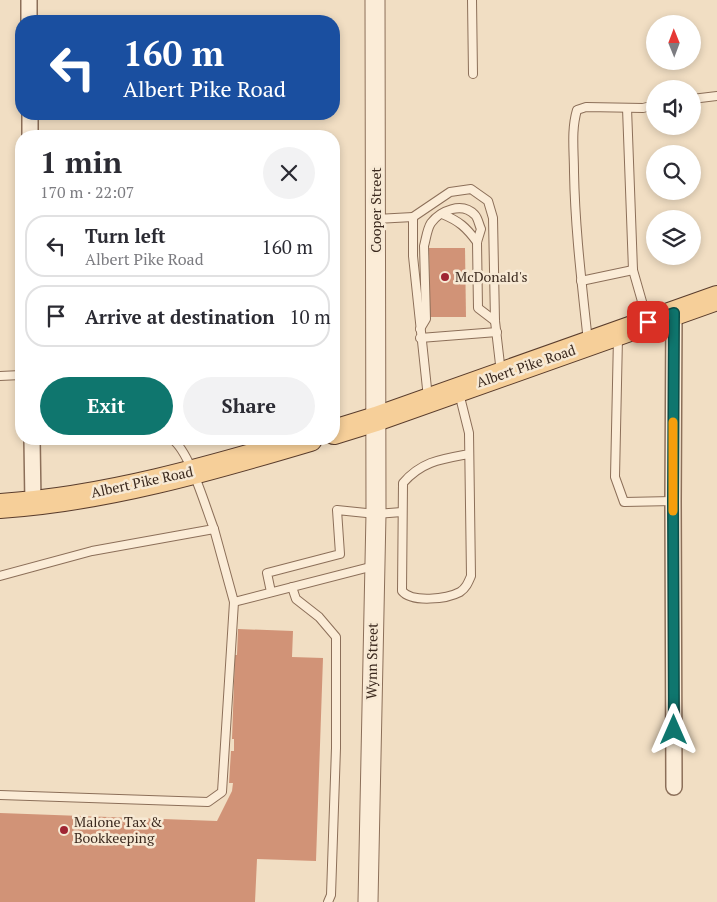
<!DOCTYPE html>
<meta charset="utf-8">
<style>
:root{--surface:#fff;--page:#f2f2f3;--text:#2b2b33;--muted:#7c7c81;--line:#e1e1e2;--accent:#0f766e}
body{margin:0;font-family:"PT Serif",serif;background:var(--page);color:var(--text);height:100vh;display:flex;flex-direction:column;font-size:19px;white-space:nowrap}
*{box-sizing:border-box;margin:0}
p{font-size:16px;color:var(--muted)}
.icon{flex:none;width:28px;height:28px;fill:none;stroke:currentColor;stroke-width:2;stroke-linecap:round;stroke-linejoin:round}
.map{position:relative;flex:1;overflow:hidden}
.sheet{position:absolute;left:15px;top:130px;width:325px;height:315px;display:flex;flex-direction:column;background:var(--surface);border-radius:20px;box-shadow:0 2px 8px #0003}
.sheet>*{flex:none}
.banner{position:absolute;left:15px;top:15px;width:325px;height:105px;border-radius:20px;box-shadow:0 2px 8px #0003;background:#1a4fa0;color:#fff;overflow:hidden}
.needle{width:32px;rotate:359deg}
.buttons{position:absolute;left:646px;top:15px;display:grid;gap:10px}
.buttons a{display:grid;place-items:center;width:55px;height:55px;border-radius:50%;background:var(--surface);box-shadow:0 2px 8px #0003;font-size:25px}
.pin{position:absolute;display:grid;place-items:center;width:42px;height:42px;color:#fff;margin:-21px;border-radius:10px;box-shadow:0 2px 8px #0006}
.me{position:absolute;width:55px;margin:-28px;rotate:0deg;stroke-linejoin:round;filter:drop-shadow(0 0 4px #0008)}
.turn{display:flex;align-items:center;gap:18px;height:105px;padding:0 25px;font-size:22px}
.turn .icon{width:65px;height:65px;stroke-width:2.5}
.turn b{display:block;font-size:35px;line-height:42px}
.round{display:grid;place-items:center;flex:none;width:52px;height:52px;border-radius:26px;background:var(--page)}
.head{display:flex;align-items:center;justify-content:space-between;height:85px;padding:0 25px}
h1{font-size:30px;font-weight:700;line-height:38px}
.cta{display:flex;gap:10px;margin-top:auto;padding:10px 25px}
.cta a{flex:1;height:58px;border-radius:30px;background:var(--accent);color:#fff;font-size:20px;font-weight:700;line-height:58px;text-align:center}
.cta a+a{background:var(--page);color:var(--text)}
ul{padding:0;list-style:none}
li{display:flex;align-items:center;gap:15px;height:62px;margin:0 10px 8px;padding:0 15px;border:2px solid var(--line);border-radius:20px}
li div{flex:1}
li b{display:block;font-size:19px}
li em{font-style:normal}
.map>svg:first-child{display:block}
.building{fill:#d19377}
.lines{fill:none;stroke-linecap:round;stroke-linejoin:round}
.service-casing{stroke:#8c6f59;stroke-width:10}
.minor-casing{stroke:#8c6f59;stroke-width:18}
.tertiary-casing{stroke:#8c6f59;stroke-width:21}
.primary-casing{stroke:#5a3d2d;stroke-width:26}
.service{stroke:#fbecd7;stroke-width:8}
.minor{stroke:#fbecd7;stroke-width:15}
.tertiary{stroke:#fbecd7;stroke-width:19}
.primary{stroke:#f6cf99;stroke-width:24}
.route-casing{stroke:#0a4d48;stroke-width:12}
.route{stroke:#0f766e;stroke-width:9}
.slow{stroke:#f59e0b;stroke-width:9}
.poi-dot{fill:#9f2533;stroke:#f7e9d4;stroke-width:2}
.labels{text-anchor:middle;stroke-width:5;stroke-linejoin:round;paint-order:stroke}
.street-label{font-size:14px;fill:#3b291e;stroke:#f7e9d4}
.poi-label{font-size:14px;fill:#3b291e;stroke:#f7e9d4;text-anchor:start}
</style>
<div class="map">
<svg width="717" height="902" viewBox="0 0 717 902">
<rect width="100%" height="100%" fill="#f1dec3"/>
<g class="building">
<polygon points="429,248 465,248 466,317 430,317"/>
<polygon points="238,629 293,631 292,657 323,658 316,861 257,859 255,902 0,902 0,813 217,821 232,791 233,783 229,783 231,751 234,751 234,739 232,739 235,655 237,655"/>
</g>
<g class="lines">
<defs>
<g id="service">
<polyline points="472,0 473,74"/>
<polyline points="692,99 717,96"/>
<polyline points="627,108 633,270 647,319"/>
<path d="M442 214C459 221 466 227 477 242"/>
<polyline points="376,219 413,217"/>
<polyline points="581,281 633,270"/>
<path d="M420 329 426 319 424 246C426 239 427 229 431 223 440 211 462 201 475 215 478 218 479 225 481 229L477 242 478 308 495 321"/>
<polyline points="618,337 615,477 624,502 673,501"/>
<polyline points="420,338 497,332"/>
<path d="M588 342C582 285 575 229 574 172 574 151 571 130 577 110L586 107 643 108 655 105"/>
<polyline points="0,376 21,375"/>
<path d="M459 393 469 433 471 576C468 583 466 588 460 592 447 599 412 603 402 591L403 483C422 461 442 459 469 454"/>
<polyline points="428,398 413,256 413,217 450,192 471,189 488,201 493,218 495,321 501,373"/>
<polyline points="214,529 234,602 374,566"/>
<path d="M0 576 92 551 214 529C205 506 190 452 172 439"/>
<polyline points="292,587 296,599 319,617 336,637 336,748 331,895 328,902"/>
<polyline points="271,592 267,573 340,554 337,510 376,514 402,512"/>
<polyline points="0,795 208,802 222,792 234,602"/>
</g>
<g id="minor">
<polyline points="29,0 29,21"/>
<polyline points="30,114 30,136"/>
<polyline points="32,439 33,504"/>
<polyline points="674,787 673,501 674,313"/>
</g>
<polyline id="tertiary" points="368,902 376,514 375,0"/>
<g id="primary">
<polyline points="334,432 376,419 717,298"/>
<path d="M0 506C105 499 209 469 310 439"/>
</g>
</defs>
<use href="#service" class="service-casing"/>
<use href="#minor" class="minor-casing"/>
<use href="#tertiary" class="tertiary-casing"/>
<use href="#primary" class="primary-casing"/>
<use href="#service" class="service"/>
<use href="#minor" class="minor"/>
<use href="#tertiary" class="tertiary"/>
<use href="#primary" class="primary"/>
</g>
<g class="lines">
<defs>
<polyline id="route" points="648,322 674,313 673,501 674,730"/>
</defs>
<use href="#route" class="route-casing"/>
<use href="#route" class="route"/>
<polyline class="slow" points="673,511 673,422"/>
</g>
<g class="poi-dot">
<circle cx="445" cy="277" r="5"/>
<circle cx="64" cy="830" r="5"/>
</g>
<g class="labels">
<g class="street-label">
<text transform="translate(376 210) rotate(-90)" y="5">Cooper Street</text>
<text transform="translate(526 366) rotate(-19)" y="5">Albert Pike Road</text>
<text transform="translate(142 482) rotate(-12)" y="5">Albert Pike Road</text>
<text transform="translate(372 661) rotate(-89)" y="5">Wynn Street</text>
</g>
<g class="poi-label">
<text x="455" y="282">McDonald's</text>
<text x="74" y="827">Malone Tax &amp;<tspan x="74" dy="16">Bookkeeping</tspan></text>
</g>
</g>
</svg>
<div class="buttons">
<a><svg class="needle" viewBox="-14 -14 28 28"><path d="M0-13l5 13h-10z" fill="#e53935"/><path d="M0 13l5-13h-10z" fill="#7c7c81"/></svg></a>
<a><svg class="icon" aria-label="sound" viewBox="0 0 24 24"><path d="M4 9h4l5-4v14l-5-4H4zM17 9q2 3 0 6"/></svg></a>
<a><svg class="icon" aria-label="search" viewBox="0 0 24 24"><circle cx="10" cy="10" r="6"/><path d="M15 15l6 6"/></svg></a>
<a><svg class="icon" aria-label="layers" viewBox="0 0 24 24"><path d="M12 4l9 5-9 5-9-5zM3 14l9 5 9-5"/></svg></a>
</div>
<div class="pin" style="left:648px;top:322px;background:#d93025"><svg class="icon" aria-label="arrive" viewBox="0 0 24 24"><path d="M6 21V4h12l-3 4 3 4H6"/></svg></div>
<svg class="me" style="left:674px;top:730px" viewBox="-20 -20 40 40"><path d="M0-17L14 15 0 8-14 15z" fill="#0f766e" stroke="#fff" stroke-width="4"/></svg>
<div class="banner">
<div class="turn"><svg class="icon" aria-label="left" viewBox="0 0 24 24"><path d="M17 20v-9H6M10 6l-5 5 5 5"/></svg><div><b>160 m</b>Albert Pike Road</div></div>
</div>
<section class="sheet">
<div class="head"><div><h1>1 min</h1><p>170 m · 22:07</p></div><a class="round"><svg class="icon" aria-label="close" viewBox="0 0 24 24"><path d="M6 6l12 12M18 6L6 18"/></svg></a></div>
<ul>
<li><svg class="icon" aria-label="left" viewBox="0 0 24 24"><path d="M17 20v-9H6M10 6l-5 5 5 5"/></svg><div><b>Turn left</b><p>Albert Pike Road</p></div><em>160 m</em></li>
<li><svg class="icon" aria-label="arrive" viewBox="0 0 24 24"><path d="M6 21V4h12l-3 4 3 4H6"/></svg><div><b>Arrive at destination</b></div><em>10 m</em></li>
</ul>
<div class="cta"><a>Exit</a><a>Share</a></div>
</section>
</div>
